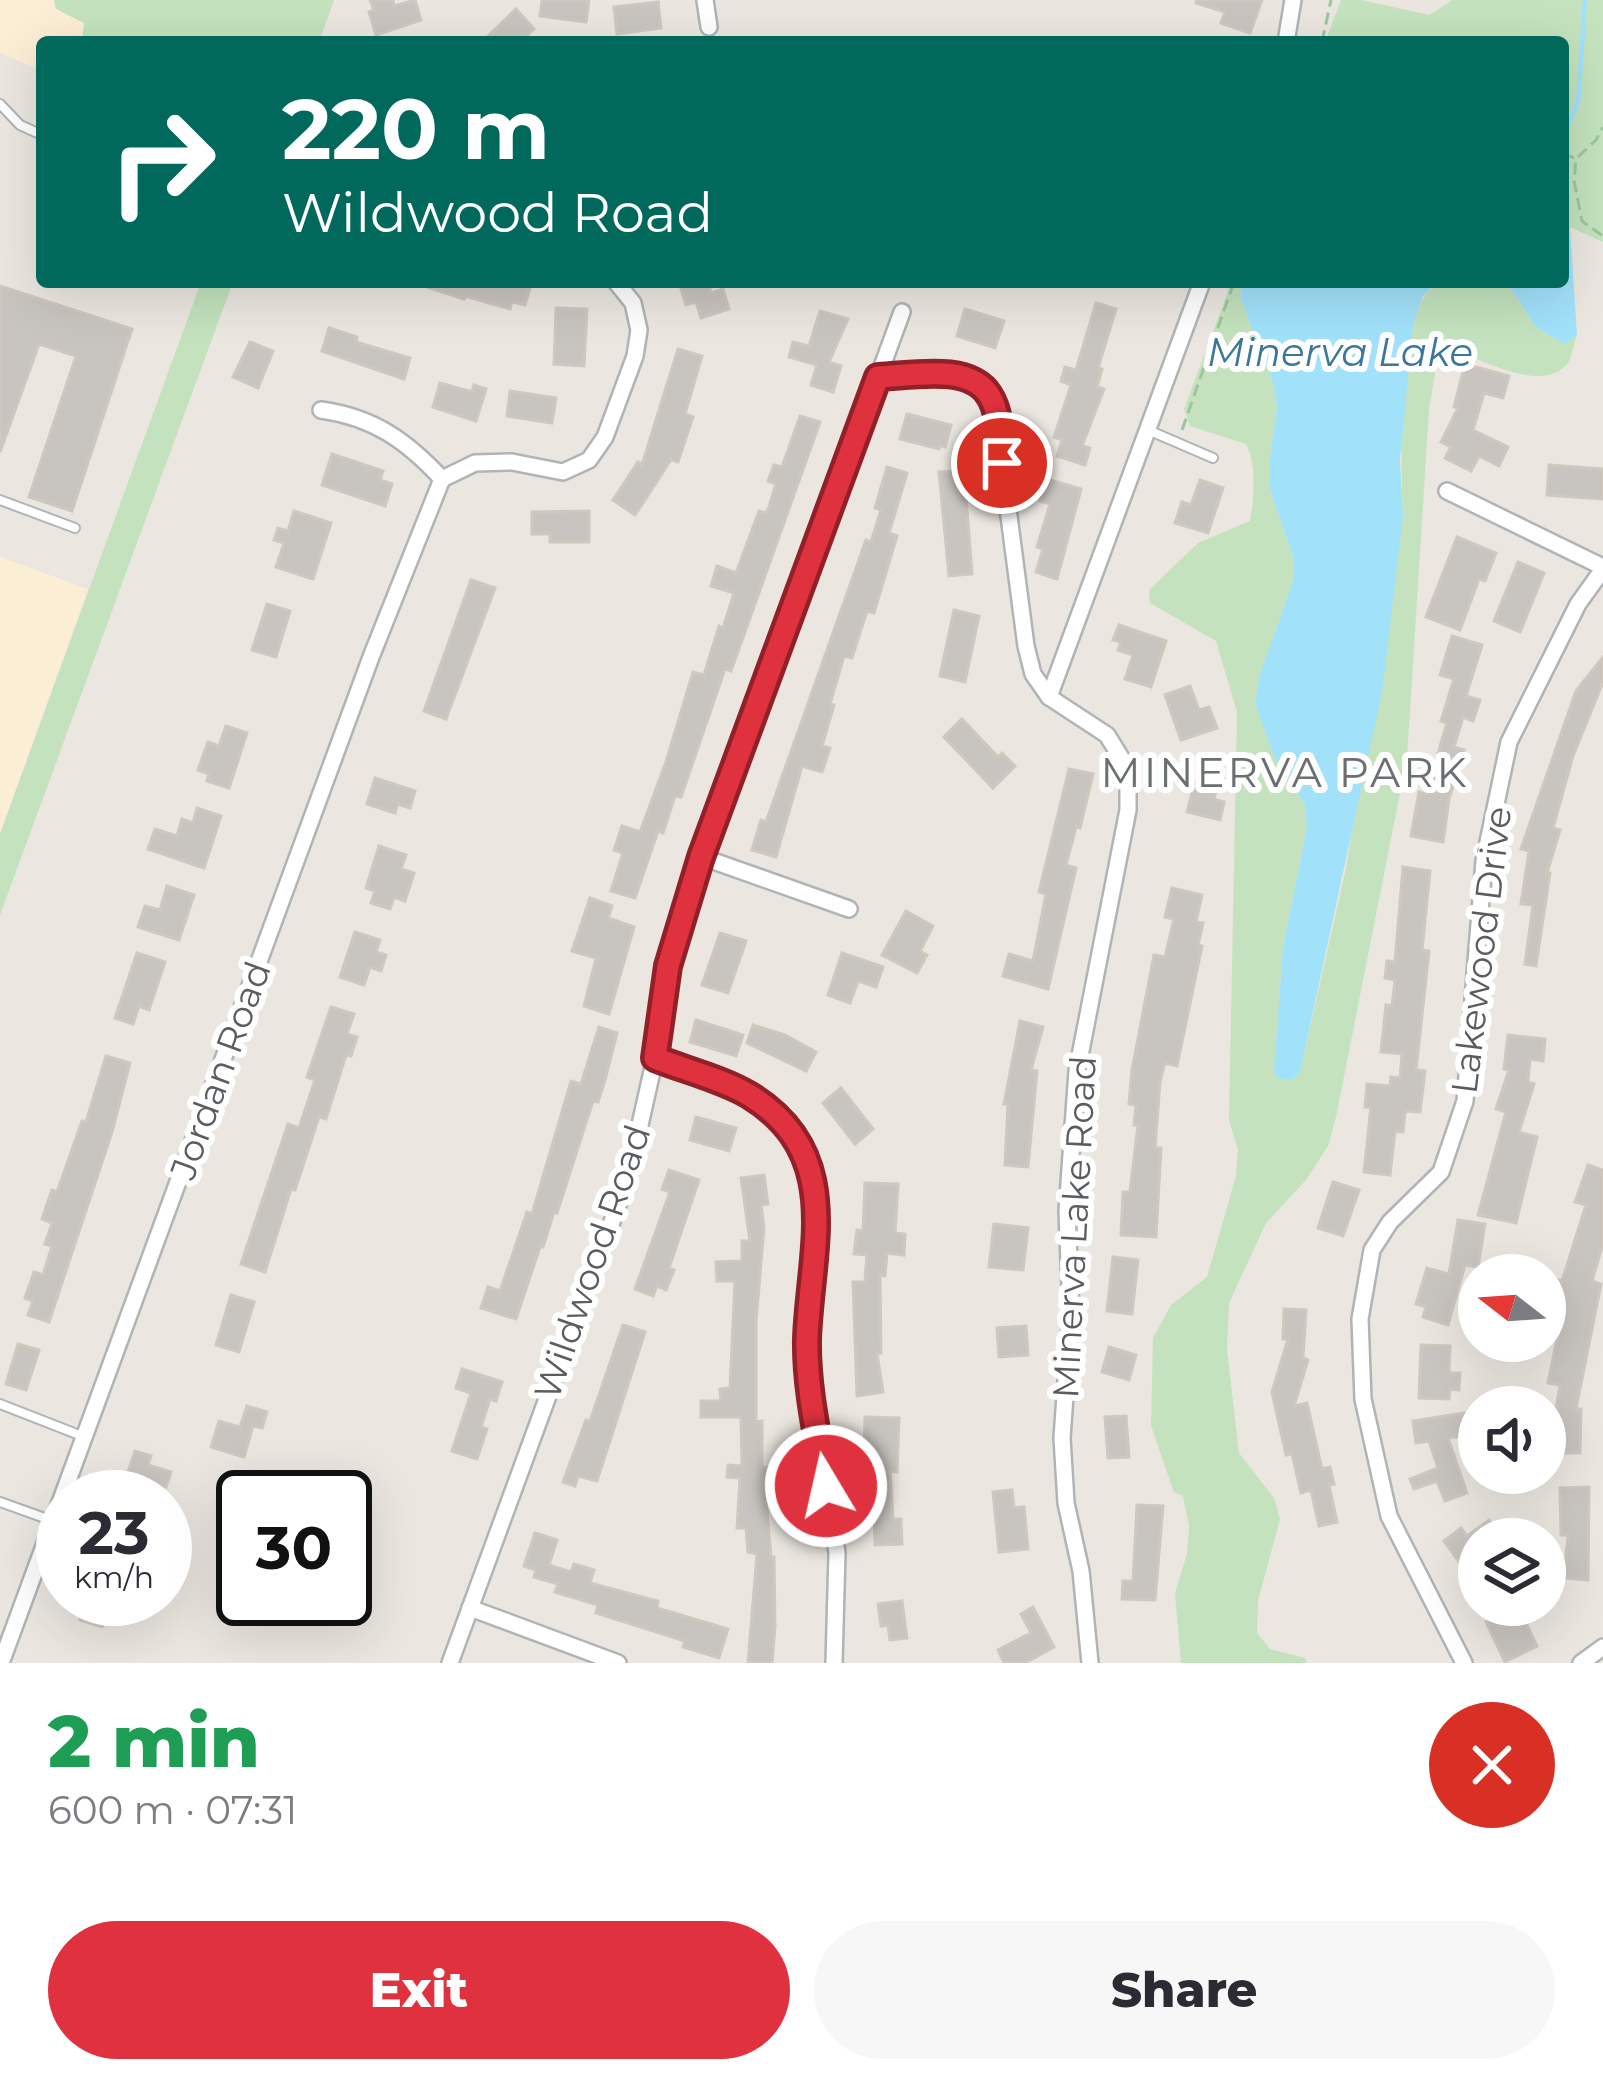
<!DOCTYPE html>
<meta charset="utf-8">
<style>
:root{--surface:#fff;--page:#f7f7f7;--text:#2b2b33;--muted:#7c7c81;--accent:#e0313e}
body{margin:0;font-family:Montserrat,sans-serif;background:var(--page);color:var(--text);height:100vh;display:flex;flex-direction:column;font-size:45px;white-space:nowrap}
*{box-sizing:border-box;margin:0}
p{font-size:39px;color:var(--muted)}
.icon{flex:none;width:66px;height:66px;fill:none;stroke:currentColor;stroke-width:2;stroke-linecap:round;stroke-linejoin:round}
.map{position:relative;height:1663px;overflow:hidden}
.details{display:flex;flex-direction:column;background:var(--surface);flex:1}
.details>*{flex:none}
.banner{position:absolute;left:36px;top:36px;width:1533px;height:252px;border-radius:12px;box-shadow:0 12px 48px #0002;background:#00695c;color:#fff;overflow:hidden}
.needle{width:78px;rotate:287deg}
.tools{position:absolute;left:1458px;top:1254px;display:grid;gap:24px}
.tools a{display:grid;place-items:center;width:108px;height:108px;border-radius:50%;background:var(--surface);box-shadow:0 12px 48px #0002;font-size:60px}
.speed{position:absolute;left:36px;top:1470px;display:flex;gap:24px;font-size:60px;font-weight:700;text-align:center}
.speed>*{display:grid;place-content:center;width:156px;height:156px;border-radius:50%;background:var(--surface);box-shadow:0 12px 48px #0002;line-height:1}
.speed small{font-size:30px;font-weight:400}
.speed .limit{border:6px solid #111;border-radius:18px;background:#fff;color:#111}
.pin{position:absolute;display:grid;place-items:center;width:102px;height:102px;color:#fff;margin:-51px;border:6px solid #fff;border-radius:50%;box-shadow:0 3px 12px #0007}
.me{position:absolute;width:132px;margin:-66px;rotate:351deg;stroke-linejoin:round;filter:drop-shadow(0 0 9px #0008)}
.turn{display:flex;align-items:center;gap:42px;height:252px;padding:0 48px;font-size:54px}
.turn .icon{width:156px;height:156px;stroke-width:2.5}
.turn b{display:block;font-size:84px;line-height:102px}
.round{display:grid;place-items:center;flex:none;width:126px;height:126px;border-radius:63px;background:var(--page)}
.head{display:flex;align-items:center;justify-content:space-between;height:204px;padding:0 48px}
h1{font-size:72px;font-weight:800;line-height:90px;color:#1e9e55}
.button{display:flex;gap:24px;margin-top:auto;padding:24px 48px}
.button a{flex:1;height:138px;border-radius:72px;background:var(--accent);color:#fff;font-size:48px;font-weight:800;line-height:138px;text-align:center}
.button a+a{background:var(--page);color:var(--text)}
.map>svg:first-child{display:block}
.commercial{fill:#fcedd5}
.green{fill:#c3e2bd}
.water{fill:#a1e1fa}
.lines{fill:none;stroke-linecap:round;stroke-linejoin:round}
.stream{stroke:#a1e1fa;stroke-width:4.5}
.building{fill:#c8c4bf;stroke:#cfc8bf;stroke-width:3}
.service-casing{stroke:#b1b4b7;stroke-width:12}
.minor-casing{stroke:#b1b4b7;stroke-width:20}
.path{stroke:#9ac79f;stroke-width:3;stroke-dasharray:12 6;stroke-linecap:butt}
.service{stroke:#fff;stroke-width:8}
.minor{stroke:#fff;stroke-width:15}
.route-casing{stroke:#922028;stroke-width:30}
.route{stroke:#e0313e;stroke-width:21}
.labels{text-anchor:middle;stroke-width:12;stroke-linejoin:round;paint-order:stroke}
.street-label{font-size:36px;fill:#595d60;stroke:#fff}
.water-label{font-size:39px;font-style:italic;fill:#3b779a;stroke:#fff}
.quarter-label{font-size:42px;letter-spacing:3px;fill:#6a6f72;stroke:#fff}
</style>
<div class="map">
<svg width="1603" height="1663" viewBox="0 0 1603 1663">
<rect width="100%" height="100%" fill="#ebe7e0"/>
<g class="commercial">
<polygon points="0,0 54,0 56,9 84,22 82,42 42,42 42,71 0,53"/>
<polygon points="0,557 88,589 0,834"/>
</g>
<g class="green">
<polygon points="54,0 334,0 319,42 82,42 84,23 56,9"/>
<polygon points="1341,0 1361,0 1430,15 1452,0 1603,0 1603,242 1570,227 1563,207 1563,42 1325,42"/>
<polygon points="201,282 233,282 0,915 0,834"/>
<path d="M1216 282H1244L1240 296 1274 386 1277 408 1269 465 1270 490 1294 559 1293 581 1260 674 1255 703 1273 754 1305 805 1307 828 1283 947 1274 1070 1278 1078 1292 1080 1300 1072 1346 868 1403 516C1400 462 1400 355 1420 305 1423 296 1430 290 1436 282H1506L1537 328 1565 344 1577 335C1574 343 1572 357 1568 363 1542 396 1479 357 1449 348L1438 355 1429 410 1407 758 1336 1117 1328 1146 1306 1180 1266 1223 1229 1303 1227 1350 1239 1453 1274 1498 1280 1519 1258 1601 1257 1633 1270 1649 1305 1658 1307 1663H1181L1175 1594 1187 1553 1189 1526 1183 1496 1174 1492 1151 1426 1153 1338 1171 1305 1207 1277 1236 1176 1238 1149 1229 1120 1237 712 1216 641 1150 603 1149 590 1198 543 1250 521C1254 499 1257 464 1246 444L1190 426 1184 409 1229 289Z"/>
</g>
<g class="water">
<polygon points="1563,207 1570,227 1577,335 1565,344 1537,328 1506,282 1563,282"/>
<polygon points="1244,282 1436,282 1422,298 1413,326 1400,460 1403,516 1382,692 1300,1072 1292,1080 1277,1078 1274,1070 1283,947 1307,828 1305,805 1273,754 1255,703 1260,674 1293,581 1294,559 1270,490 1269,465 1277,408 1274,386 1240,296"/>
</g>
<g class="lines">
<polyline class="stream" points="1563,134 1578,103 1585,0"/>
</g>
<g class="building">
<polygon points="370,0 393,0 394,6 415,0 421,20 376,35 369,12 374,10"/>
<polygon points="542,0 589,0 586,22 540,16"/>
<polygon points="1197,0 1262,0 1250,33 1221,23 1225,12 1196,3"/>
<polygon points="658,2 661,28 617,34 614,7"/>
<polygon points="516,9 534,29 520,42 482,42"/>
<polygon points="420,282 511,282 530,288 525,305 512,302 510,309 465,296 464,299 420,285"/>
<polygon points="679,282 708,282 711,293 723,289 729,309 701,318 696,302 686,305"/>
<polygon points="0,286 132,329 72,511 29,497 76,356 39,344 0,452"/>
<polygon points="1096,303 1116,309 1098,368 1102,369 1097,387 1104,389 1082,446 1090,448 1085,465 1057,456 1062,440 1054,437 1071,385 1061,381 1065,367 1076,370"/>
<polygon points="556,308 587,309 584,366 554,364"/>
<polygon points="965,309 1004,321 995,348 957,336"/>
<polygon points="820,311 848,319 829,362 841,366 833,392 811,385 817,365 789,357 793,342 809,346"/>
<polygon points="329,328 357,337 356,342 410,358 404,379 322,351"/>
<polygon points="250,342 273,351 258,388 233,377"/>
<polygon points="678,349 702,356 685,414 693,417 678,462 671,460 635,515 613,500 638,462 642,465"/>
<polygon points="1465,364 1509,376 1503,398 1484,393 1473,430 1508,447 1499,466 1479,456 1471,471 1445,458 1451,447 1441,442 1458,408 1454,407"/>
<polygon points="440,383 472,392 474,385 486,389 476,421 433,407"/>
<polygon points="510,391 556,398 552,423 507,416"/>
<polygon points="907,414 951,425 945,447 940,445 939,449 900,439"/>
<polygon points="800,416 820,422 731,671 725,669 681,797 675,796 663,833 658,831 635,898 611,891 623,853 614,850 622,826 640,832 666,762 693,672 704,675 719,626 723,628 734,593 711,586 717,566 736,573 759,511 766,513 769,507 776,484 768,481 774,465 782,467"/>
<polygon points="332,454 383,471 380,480 392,484 385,506 322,485"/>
<polygon points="1549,465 1603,469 1603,499 1547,495"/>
<polygon points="887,467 907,473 889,533 897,536 874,613 867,611 852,658 844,656 830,704 834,705 822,746 830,748 822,772 802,766 776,857 752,850 761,820 766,822 866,540 871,542 881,510 875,508"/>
<polygon points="964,471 972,574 949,576 939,472"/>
<polygon points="1047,479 1081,489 1057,579 1036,572 1043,549 1037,547 1050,504 1040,501"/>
<polygon points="1200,480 1223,488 1208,533 1175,523 1182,502 1191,505"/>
<polygon points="294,511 331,523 313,579 276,567 284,543 274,540 278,528 288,531"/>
<polygon points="589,511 589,542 550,542 550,534 532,534 532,512"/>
<polygon points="1457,537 1496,553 1485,581 1479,579 1460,630 1426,617"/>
<polygon points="1518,562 1544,573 1520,632 1494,621"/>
<polygon points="471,580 495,588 446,719 424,711"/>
<polygon points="267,604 290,611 276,657 252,650"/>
<polygon points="954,610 979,616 965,682 940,676"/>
<polygon points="1119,625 1166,641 1151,687 1125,679 1133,655 1118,650 1121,642 1113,640"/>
<polygon points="1452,636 1482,645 1466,696 1480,700 1473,721 1463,717 1454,747 1464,750 1449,799 1443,842 1411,836 1419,792 1426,794 1447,723 1441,721 1454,679 1440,675"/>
<polygon points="1603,657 1603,682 1573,756 1553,828 1560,830 1547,873 1550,873 1536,966 1525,964 1533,905 1521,904 1529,851 1521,849 1576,691"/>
<polygon points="1190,686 1199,710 1209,707 1217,728 1181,740 1165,695"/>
<polygon points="962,719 998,757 1002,753 1015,766 993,788 944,737"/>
<polygon points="226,726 247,733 229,788 207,781 209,774 198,770 208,742 219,746"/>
<polygon points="1069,769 1093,774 1080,828 1076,827 1066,865 1076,868 1048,989 1003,976 1009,954 1033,961 1046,894 1039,892"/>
<polygon points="375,778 415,791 410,808 398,804 395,813 367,804"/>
<polygon points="1195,781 1217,787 1214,799 1224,802 1220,820 1187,812"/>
<polygon points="197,808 221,816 204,868 148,849 155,829 177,836 182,819 193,823"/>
<polygon points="379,846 406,855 401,869 414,873 405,901 394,897 390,909 371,903 375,891 366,888"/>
<polygon points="1403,867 1430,871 1422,950 1429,951 1416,1070 1425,1071 1420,1112 1405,1111 1403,1132 1395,1131 1390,1175 1364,1172 1371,1107 1365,1107 1367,1084 1390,1086 1391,1077 1400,1078 1402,1054 1381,1052 1386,1005 1392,1006 1395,980 1385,978 1387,961 1395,962"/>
<polygon points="167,886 194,895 179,940 138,927 145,906 160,910"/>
<polygon points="1172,888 1202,895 1196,922 1203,923 1198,945 1202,946 1177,1066 1165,1063 1160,1081 1155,1148 1161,1148 1156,1237 1121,1235 1123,1192 1130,1192 1138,1125 1134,1125 1136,1105 1129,1104 1132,1070 1154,955 1165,957 1174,919 1165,917"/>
<polygon points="590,898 612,906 608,918 634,927 609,1014 584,1006 596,958 572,951"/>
<polygon points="906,911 933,926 920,951 927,955 917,973 882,955"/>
<polygon points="355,932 380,940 376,952 386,955 381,971 370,967 364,985 340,977"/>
<polygon points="720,933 746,941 728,993 702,985"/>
<polygon points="137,953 165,962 149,1010 139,1006 133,1024 115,1018"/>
<polygon points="842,953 883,967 876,987 858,981 850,1003 828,995"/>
<polygon points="331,1007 354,1014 347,1034 357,1037 351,1056 346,1055 326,1119 319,1117 295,1190 291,1189 265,1272 241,1264 288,1124 299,1128 315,1080 307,1077"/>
<polygon points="696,1020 743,1035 736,1056 690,1042"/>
<polygon points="1020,1021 1043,1027 1031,1070 1037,1071 1028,1167 1005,1165 1008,1104 1004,1104"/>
<polygon points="753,1025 785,1035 816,1052 806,1071 747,1043"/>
<polygon points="599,1027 617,1033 605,1080 598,1102 593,1101 557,1213 554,1212 543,1247 540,1247 516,1319 481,1308 488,1287 500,1291 527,1212 532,1214 571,1081 581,1084"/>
<polygon points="1508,1035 1545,1039 1543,1061 1530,1059 1528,1082 1534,1084 1519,1132 1537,1137 1516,1223 1478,1215 1506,1112 1496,1109 1509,1070 1504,1069"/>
<polygon points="106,1056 130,1063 112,1132 49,1322 28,1315 33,1301 25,1298 34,1272 43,1275 52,1246 45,1244 52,1223 42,1219 52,1190 57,1192 82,1121 86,1122"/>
<polygon points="841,1088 873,1129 855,1144 823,1103"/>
<polygon points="696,1117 736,1128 729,1151 690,1140"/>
<polygon points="1588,1165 1603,1170 1603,1244 1592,1281 1601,1284 1576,1409 1581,1409 1580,1453 1554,1453 1555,1444 1545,1444 1545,1408 1556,1409 1560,1385 1548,1383 1565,1299 1546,1293 1550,1278 1562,1281 1586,1205 1575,1202"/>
<polygon points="669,1170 699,1180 669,1268 674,1270 666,1290 657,1286 653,1296 635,1289 670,1192 662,1189"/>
<polygon points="764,1175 768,1204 761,1205 764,1227 756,1322 756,1422 762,1421 762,1467 773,1468 771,1501 766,1500 771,1557 774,1557 775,1626 772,1663 748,1663 757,1554 748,1552 746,1528 737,1528 740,1478 727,1477 728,1465 742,1466 741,1417 701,1417 701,1401 721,1401 720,1389 730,1388 735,1281 717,1281 716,1262 742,1261 742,1241 750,1241 741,1178"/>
<polygon points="1333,1182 1359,1190 1343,1236 1318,1228"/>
<polygon points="865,1183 898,1184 895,1233 905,1234 904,1255 887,1253 885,1276 880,1275 881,1353 877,1354 883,1392 857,1396 853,1282 865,1282 867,1255 854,1254 857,1230 863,1231"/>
<polygon points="1458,1220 1485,1224 1478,1267 1465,1265 1448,1325 1423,1317 1426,1307 1416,1304 1427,1268 1449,1274"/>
<polygon points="994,1224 1028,1228 1023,1270 989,1267"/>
<polygon points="1113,1257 1138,1260 1132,1314 1107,1311"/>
<polygon points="231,1295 254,1302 239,1352 216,1345"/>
<polygon points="1284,1309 1306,1310 1303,1358 1308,1360 1294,1406 1307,1403 1322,1469 1330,1467 1334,1484 1329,1485 1337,1522 1319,1526 1311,1490 1301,1493 1292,1454 1286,1455 1272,1392 1288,1339 1283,1339"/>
<polygon points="623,1325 645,1332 597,1481 578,1476 575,1486 563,1482 586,1420 590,1421"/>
<polygon points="1026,1326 1028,1355 999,1357 997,1328"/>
<polygon points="18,1344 39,1350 26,1390 6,1384"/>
<polygon points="1421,1345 1450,1346 1449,1373 1460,1373 1459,1390 1450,1389 1449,1399 1419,1398"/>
<polygon points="1109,1347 1136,1355 1129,1380 1102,1372"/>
<polygon points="462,1369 502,1382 496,1401 490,1399 481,1427 487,1429 477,1459 452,1451 471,1393 456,1388"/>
<polygon points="247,1406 267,1412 262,1428 253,1426 244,1457 211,1447 219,1421 240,1427"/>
<polygon points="1464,1413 1467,1436 1448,1438 1467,1493 1445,1501 1437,1481 1414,1489 1410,1479 1438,1468 1429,1441 1416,1443 1413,1421"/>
<polygon points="1126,1416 1129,1457 1108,1458 1105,1417"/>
<polygon points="865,1417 899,1418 897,1472 890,1471 893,1519 901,1519 902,1544 875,1545 874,1511 868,1511 866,1479 876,1479 877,1451 864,1450"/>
<polygon points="135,1451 151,1456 148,1465 171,1472 166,1487 146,1480 141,1497 121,1493"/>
<polygon points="1589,1487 1588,1580 1564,1578 1568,1535 1561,1535 1560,1488"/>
<polygon points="1012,1490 1014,1508 1024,1507 1028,1549 999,1552 993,1492"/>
<polygon points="1137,1505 1163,1506 1155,1600 1122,1599 1123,1581 1133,1581"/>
<polygon points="1489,1520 1503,1539 1479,1539 1479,1602 1464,1583 1471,1578 1444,1541 1461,1528 1467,1536"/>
<polygon points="535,1533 557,1540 549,1565 571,1572 574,1564 594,1570 590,1583 658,1601 657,1608 728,1629 719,1658 683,1647 685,1641 596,1613 598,1605 555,1592 558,1584 534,1577 536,1570 524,1566"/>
<polygon points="79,1599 125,1599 119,1615 108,1611 102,1627 80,1620 85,1603"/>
<polygon points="902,1601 907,1638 890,1640 888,1625 881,1626 878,1604"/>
<polygon points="1033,1607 1054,1647 1025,1663 1004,1663 998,1650 1031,1633 1021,1614"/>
<polygon points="1505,1612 1511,1623 1523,1617 1537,1646 1505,1662 1486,1622"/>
</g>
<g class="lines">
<defs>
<g id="service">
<polyline points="0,104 20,125 42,135"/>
<polyline points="1148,430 1213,458"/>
<polyline points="0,500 75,528"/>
<polyline points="0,1404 82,1436"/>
<polyline points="0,1502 53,1521"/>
</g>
<g id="minor">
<polyline points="705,0 709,27"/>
<polyline points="1286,42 1293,0"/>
<path d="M878 377C927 376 978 360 996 417L1026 646 1033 674 1049 697 1107 735 1128 769V810L1077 1071 1067 1211 1071 1311 1062 1438 1066 1503 1081 1571 1090 1663"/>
<path d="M321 410C373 417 407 441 442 479"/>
<polyline points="442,479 475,463 512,462 563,472 589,460 605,437 635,356 639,330 633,303 616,282"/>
<polyline points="1447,491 1603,567"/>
<polyline points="1049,697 1202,282"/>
<polyline points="702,857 849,909"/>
<polyline points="655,1058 749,1095 783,1123 806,1160 818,1197 807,1343 837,1553 834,1663"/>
<polyline points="470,1608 618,1663"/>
<polyline points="1,1663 371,657 442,479"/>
<polyline points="450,1663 628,1178 655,1058 668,966 702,857 902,312"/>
<polyline points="1464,1663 1389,1516 1363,1399 1360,1319 1372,1250 1390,1222 1441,1172 1465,1101 1484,861 1509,742 1578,604 1603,569"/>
<polyline points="1581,1663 1603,1647"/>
</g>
</defs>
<use href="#service" class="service-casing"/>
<use href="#minor" class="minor-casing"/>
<g class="path">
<polyline points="1322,42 1331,0"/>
<polyline points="1563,153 1576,159 1574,181 1582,221 1603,236"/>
<polyline points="1578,157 1596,140 1603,127"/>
<polyline points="1182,430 1234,282"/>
</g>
<use href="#service" class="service"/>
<use href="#minor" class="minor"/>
</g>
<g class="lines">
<defs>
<path id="route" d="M826 1486C818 1439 806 1387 807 1339 810 1250 846 1154 749 1095 722 1079 685 1070 655 1058L668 966 701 857 878 377C910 376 969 363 989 395 1001 413 1000 442 1002 463"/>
</defs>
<use href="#route" class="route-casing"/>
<use href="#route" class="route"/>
</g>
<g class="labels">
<g class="street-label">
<text transform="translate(1481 950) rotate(-83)" y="13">Lakewood Drive</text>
<text transform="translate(220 1070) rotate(-70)" y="13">Jordan Road</text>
<text transform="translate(1074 1227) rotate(-87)" y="13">Minerva Lake Road</text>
<text transform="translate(592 1262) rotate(-71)" y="13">Wildwood Road</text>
</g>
<g class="water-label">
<text x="1340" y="366">Minerva Lake</text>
</g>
<g class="quarter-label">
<text x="1285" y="787">MINERVA PARK</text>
</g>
</g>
</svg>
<div class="tools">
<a><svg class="needle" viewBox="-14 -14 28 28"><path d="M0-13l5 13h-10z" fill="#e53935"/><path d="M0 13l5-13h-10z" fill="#7c7c81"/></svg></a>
<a><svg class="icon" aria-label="sound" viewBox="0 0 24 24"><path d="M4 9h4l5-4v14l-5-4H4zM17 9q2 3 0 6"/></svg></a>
<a><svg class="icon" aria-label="layers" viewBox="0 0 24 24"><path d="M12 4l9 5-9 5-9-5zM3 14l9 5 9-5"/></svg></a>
</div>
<div class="speed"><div>23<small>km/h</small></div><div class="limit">30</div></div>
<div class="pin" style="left:1002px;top:463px;background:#d93025"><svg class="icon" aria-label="arrive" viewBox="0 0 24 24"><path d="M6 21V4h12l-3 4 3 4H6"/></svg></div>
<svg class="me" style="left:826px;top:1486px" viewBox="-20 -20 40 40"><circle r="17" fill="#e0313e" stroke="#fff" stroke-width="3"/><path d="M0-11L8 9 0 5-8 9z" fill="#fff"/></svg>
<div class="banner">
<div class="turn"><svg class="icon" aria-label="right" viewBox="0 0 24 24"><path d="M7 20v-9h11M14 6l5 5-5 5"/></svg><div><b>220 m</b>Wildwood Road</div></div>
</div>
</div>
<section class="details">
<div class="head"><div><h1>2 min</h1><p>600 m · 07:31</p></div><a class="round" style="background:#d93025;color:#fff"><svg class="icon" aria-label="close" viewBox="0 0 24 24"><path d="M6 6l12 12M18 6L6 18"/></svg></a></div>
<div class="button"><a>Exit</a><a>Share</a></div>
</section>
